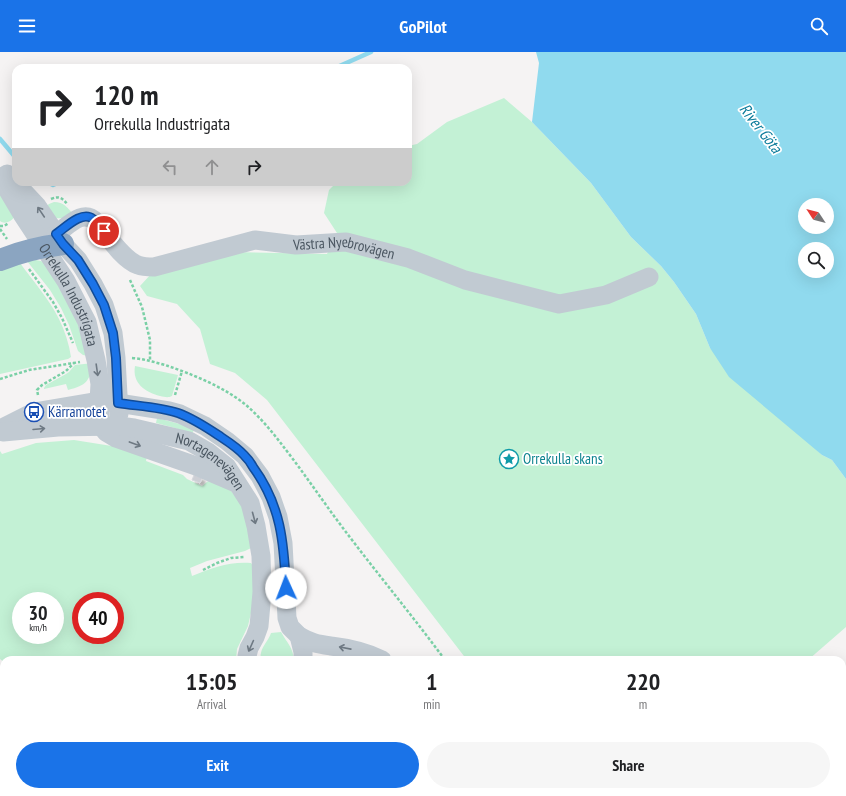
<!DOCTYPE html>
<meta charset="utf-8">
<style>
:root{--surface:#fff;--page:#f6f6f6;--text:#202124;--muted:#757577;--accent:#1a73e8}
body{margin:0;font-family:"PT Sans Narrow",sans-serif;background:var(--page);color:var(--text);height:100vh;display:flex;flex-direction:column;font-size:15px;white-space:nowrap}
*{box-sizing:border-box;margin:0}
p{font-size:13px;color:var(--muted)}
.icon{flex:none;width:22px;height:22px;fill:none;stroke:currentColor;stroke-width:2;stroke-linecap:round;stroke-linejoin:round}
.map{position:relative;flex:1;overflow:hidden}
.sheet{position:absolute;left:0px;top:604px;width:846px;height:140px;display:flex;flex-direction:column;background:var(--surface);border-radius:12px 12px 0 0;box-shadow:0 4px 16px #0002}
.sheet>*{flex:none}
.top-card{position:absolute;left:12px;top:12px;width:400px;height:122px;border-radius:12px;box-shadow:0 4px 16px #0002;background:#fff;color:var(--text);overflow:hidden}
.needle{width:26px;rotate:306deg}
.controls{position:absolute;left:798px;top:146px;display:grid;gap:8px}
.controls a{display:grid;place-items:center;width:36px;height:36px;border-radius:50%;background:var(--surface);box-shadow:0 4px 16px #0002;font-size:20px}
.speed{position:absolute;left:12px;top:540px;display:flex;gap:8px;font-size:20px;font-weight:700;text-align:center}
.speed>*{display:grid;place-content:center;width:52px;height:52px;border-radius:50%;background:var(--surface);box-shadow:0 4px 16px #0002;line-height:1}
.speed small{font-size:10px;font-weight:400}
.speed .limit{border:6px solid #d22;background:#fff;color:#111}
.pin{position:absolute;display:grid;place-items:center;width:34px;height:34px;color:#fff;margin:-17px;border:2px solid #fff;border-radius:50%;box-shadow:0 1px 4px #0007}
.me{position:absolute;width:44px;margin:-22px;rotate:358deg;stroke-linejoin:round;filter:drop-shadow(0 0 3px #0008)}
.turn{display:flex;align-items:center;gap:14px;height:84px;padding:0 16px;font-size:18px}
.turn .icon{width:52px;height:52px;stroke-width:2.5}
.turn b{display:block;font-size:28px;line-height:34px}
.lanes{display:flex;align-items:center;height:38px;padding:0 16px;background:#0003;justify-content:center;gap:20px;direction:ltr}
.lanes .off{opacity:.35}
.eta{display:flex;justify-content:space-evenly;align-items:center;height:68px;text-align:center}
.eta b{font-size:24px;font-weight:700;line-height:28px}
.primary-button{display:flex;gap:8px;margin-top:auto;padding:8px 16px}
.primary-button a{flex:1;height:46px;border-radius:24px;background:var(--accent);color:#fff;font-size:16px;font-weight:700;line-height:46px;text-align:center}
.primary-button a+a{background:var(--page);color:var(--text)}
header{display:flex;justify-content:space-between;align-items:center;height:52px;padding:0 16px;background:var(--accent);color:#fff;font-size:18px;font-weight:700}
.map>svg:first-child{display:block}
.green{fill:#c3f1d5;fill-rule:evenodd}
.water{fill:#90daee;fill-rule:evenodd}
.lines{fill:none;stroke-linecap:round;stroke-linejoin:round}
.stream{stroke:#90daee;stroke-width:4.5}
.building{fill:#cdcfd5;stroke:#d7d9de;filter:url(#shadow)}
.path{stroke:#7ad0a6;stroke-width:2.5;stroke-dasharray:3 2;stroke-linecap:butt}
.minor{stroke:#c1cad2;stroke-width:19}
.highway{stroke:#8ba5c1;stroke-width:22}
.oneway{stroke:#6e7983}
.route-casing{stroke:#114b97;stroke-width:10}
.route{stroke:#1a73e8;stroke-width:7}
.labels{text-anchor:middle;stroke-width:3.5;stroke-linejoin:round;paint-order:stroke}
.street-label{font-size:15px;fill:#4a5661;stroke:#fff}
.transit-label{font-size:15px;fill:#164399;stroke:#fff;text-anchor:start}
.culture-label{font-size:15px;fill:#0d838f;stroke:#fff;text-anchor:start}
.water-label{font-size:16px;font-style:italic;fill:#0c7c9b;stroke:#fff}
</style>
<header><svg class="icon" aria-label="menu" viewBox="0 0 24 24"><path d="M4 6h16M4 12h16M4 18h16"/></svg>GoPilot<svg class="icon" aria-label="search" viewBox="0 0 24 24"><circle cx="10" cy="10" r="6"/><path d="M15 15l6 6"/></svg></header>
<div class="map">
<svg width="846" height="744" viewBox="0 0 846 744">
<defs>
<filter id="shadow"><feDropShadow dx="3.5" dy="3.5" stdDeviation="1" flood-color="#0004"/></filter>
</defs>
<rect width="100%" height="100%" fill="#f5f3f3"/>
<g class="green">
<polygon points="504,46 532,70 591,131 631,185 661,214 674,230 696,262 710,296 822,403 832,408 846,427 846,575 808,608 467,608 267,348 235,321 210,312 200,277 177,252 147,244 140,234 151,222 228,200 327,202 337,181 324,161 329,138 337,130 408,130 408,94 417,92 447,70"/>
<path d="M0 141 15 164C12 169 5 173 0 169Z"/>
<path d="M54 150C64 150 67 155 73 162 56 169 57 168 44 156L49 152Z"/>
<polygon points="36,208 41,209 48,213 68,241 88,304 83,303 78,299 69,273 61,256 50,238 27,209"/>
<path d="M20 211C33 229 49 247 59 267 65 279 69 292 71 305L68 307 0 322V218Z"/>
<path d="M93 311C89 330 87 333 68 338L66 332 44 337V336L46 333 66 322 69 320 75 313Z"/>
<path d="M135 314 178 323 172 344C168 346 165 345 160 344 145 340 132 331 135 314Z"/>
<polygon points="157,366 180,372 194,378 192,382 175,376 156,371"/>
<path d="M74 388 118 395 147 404 146 409 183 423 187 427 202 434 212 426 231 439 245 456 251 496 245 499 207 509 190 516 192 524C211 516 231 509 251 511L253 514V552L248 574 237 597 236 608H4V610L0 607V399L2 402 36 391ZM21 549H55V583H21ZM81 549H115V583H81Z"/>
<path d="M281 580C287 591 293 595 294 608H261C261 606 260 603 261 601 262 594 269 588 271 581Z"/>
<polygon points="0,710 4,714 4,728 0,726"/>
<polygon points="152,740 275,740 276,744 157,744"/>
<rect x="303" y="740" width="53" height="4"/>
<polygon points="533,740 654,740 650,744 535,744"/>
</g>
<path class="water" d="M536 0H846V427L832 408 822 403 729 325 710 296 696 262 674 230 661 214 631 185 591 131 532 70 539 11ZM805 153H827V175H805ZM805 197H827V219H805Z"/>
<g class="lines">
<g class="stream">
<polyline points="335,16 371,0"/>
<polyline points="0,87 16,106"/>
<polyline points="47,130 53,133 60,130"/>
</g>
</g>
<g class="building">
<polygon points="194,423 202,426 200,431 192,428"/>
<polygon points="402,740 443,740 445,744 404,744"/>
<polygon points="744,740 807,740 804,744 741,744"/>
</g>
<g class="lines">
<g class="path">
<path d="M51 147C60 143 63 147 68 153"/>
<polyline points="0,174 4,174 9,171"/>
<polyline points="0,177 7,187"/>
<polyline points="29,217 53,250 62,266 73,291"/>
<polyline points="130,228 142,255 150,288 150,309"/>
<path d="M132 306C144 307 154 310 165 313 192 322 224 335 246 353 261 366 274 382 286 398 303 420 318 442 334 464 370 513 409 559 445 608"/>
<polyline points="0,327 29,318 80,310"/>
<polyline points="38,343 37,338 42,333 66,319 74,311"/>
<polyline points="175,343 182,319"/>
<polyline points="203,518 217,511 231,506 244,505"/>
<polyline points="522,740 523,744"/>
</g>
<g class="minor">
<polyline points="7,122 37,154 63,192 78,208 93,232 104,253 113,281 116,306 119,362"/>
<path id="s1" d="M0 125 22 162 66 229 87 270 96 308 100 332 99 349 101 374 106 380 116 386 196 414 236 431"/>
<path id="s2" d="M56 182C68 174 83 156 96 170 106 182 123 208 138 213 143 215 148 215 154 215L255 188 296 193 346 190 408 206 465 228 559 252 606 243 649 225"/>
<polyline points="0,377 34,360 99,349 118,351 169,359 180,362 205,374 227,389 245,404 260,424 271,445 278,465 283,491 287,566 290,575 299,584 303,600 303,608"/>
<path id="s3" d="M3 380 58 375 119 374 134 376 189 389 208 400 227 415 250 451 256 474 261 504 262 540 259 574 255 585 249 596 247 604 248 608"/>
<path d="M299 584C311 591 318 592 331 594 348 596 366 600 382 608"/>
<polyline points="383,740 383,744"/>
<polyline points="458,740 460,744"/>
<polyline points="493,740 495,744"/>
</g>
<g class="highway">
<path d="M0 208C22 199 40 195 63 192"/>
<polyline points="0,635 4,639"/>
<polyline points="0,684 4,688"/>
<polyline points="57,740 62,744"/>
<polyline points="113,740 118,744"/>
<polyline points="283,740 284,744"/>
<polyline points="0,741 6,744"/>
</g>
</g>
<defs><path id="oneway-shaft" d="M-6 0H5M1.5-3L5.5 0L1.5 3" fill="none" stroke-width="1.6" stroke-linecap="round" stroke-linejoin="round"/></defs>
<g class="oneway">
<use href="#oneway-shaft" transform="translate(41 160) rotate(-124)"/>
<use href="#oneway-shaft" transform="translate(97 318) rotate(82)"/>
<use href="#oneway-shaft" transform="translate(39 377) rotate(-5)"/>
<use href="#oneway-shaft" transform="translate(135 392) rotate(20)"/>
<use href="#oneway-shaft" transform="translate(254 466) rotate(75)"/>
<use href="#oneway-shaft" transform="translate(251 594) rotate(114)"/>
<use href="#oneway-shaft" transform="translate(345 596) rotate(-169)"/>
</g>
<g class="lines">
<defs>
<path id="route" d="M104 179C101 175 97 170 93 167 82 158 65 176 56 182L63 192 78 208 93 232 104 253 113 281 116 306 118 351C137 354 160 355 178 361 192 366 206 375 218 383 227 389 237 395 244 403 248 407 251 411 253 415 281 453 284 491 286 536"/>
</defs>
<use href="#route" class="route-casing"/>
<use href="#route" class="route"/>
</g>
<defs>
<symbol id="bus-ring" viewBox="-11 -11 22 22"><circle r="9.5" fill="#fff" stroke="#1a4fb4" stroke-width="1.5"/><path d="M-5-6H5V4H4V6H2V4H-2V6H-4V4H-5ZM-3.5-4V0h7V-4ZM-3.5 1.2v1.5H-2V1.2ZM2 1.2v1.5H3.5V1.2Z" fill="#1a4fb4"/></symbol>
<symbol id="sight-ring" viewBox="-11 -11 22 22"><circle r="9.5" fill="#fff" stroke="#0f9aa8" stroke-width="1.5"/><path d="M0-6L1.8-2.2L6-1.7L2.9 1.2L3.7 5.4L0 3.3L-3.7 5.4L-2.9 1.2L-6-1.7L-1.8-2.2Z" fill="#0f9aa8"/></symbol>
</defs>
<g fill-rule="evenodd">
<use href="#bus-ring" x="23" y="349" width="22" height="22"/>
<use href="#sight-ring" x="498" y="396" width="22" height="22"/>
</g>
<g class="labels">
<g class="street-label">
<text dy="5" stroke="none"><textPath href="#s2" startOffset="318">Västra Nyebrovägen</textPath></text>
<text dy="5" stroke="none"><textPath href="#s1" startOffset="137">Orrekulla Industrigata</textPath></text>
<text dy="5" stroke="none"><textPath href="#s3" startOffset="217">Nortagenevägen</textPath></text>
</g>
<g class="transit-label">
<text x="48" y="365">Kärramotet</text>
</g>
<g class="culture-label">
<text x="523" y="412">Orrekulla skans</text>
</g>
<g class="water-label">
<text transform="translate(761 76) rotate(52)" y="6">River Göta</text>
</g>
</g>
</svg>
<div class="controls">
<a><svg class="needle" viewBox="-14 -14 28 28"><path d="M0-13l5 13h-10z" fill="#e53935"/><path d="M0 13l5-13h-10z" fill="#757577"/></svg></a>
<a><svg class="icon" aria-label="search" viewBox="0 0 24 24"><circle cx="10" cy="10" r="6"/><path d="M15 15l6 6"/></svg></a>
</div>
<div class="speed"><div>30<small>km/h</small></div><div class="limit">40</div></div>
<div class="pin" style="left:104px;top:179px;background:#d93025"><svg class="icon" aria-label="arrive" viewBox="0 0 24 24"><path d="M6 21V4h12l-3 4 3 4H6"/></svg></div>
<svg class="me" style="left:286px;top:536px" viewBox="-20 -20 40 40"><circle r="19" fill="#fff"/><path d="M0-13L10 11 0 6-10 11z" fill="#1a73e8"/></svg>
<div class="top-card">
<div class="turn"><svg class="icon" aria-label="right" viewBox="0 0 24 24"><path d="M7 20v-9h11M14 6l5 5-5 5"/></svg><div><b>120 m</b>Orrekulla Industrigata</div></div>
<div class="lanes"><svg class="icon off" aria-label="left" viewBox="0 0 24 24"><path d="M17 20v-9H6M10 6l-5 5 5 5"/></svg><svg class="icon off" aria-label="ahead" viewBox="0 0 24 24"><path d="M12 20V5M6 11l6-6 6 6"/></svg><svg class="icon" aria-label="right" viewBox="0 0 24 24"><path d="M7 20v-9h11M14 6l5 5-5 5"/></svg></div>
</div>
<section class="sheet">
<div class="eta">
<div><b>15:05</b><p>Arrival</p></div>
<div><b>1</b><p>min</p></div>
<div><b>220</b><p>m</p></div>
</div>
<div class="primary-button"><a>Exit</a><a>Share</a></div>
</section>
</div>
